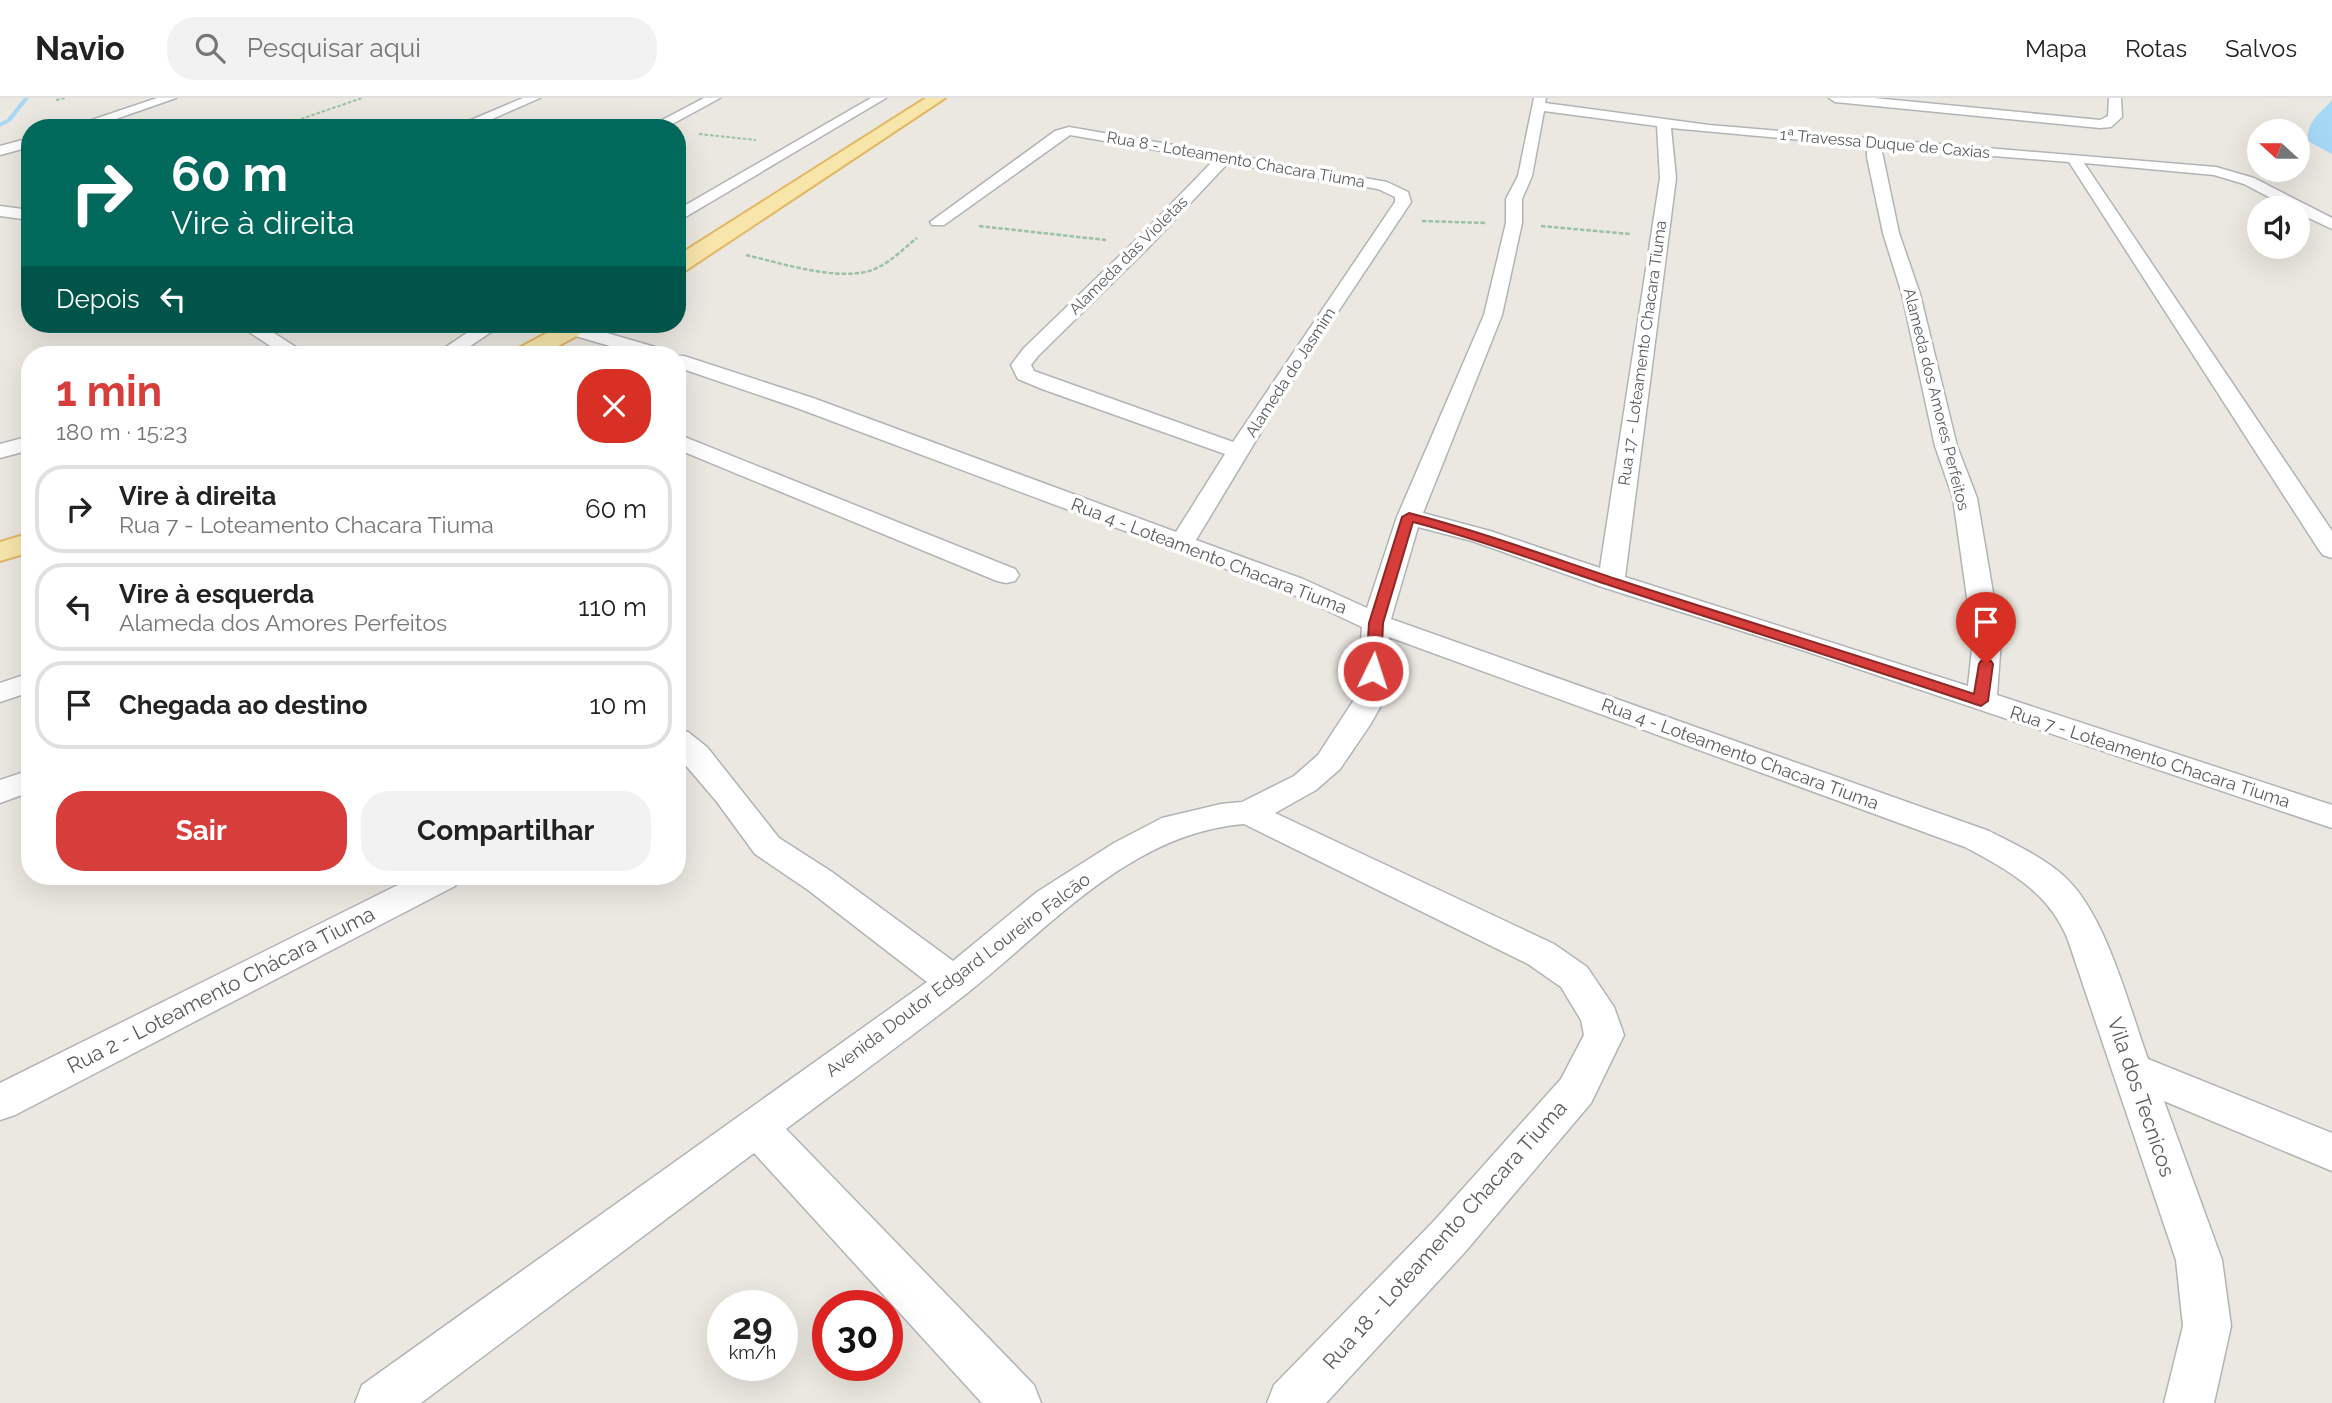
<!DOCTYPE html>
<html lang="pt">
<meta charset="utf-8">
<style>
:root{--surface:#fff;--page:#f2f2f2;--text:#222;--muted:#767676;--line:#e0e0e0;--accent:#d73d3a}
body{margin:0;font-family:Raleway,sans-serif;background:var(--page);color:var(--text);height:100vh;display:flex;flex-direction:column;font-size:26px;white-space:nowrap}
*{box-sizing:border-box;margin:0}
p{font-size:23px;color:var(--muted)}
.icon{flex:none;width:38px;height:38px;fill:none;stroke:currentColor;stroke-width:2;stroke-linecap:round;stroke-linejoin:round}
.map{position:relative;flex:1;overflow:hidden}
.side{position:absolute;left:21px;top:248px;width:665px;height:539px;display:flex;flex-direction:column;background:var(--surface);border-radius:28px;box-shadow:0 7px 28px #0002}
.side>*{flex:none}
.top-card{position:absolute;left:21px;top:21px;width:665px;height:214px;border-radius:28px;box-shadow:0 7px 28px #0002;background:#00695c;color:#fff;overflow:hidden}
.needle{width:46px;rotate:291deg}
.buttons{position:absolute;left:2247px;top:21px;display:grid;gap:14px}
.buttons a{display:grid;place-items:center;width:63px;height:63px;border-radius:50%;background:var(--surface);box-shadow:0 7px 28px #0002;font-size:35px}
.speed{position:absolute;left:707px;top:1192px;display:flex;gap:14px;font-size:35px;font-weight:700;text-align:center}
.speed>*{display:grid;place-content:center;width:91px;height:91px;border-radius:50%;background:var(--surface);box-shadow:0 7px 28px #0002;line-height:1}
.speed small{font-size:18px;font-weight:400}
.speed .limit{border:10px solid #d22;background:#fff;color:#111}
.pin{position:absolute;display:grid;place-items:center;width:60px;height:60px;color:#fff;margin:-72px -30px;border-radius:50% 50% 50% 0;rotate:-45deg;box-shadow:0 0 7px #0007}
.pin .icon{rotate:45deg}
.me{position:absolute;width:77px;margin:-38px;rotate:4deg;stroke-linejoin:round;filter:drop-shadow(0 0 5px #0008)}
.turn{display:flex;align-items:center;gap:24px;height:147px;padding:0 35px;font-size:32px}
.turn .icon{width:91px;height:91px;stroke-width:2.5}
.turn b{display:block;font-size:49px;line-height:60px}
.then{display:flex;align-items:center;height:66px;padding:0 35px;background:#0003;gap:14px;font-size:26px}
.round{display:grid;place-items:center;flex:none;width:74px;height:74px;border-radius:28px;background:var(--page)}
.headline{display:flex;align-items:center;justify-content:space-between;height:119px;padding:0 35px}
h1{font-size:42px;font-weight:700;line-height:52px;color:var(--accent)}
.action{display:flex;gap:14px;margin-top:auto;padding:14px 35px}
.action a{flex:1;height:80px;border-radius:28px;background:var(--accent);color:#fff;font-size:28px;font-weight:700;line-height:80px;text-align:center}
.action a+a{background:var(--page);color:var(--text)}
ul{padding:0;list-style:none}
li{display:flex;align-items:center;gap:21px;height:88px;margin:0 14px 10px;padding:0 21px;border:4px solid var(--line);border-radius:28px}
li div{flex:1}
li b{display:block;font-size:26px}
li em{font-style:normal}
header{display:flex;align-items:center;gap:42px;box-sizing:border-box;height:98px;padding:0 35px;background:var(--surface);border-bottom:2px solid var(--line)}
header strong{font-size:33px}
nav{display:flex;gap:38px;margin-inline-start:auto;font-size:24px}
.search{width:490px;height:63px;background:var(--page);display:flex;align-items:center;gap:18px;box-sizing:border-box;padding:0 24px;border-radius:28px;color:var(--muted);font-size:26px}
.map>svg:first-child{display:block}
.water{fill:#a6d8f6}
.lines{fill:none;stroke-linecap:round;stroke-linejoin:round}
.stream{fill:#a6d8f6;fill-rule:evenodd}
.street-casing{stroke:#b1b4b7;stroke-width:3}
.primary-casing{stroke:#e3b762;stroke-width:4}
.path-far1{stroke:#9ac1a2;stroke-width:2;stroke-dasharray:3.5 2;stroke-linecap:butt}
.path{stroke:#9ac1a2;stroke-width:2.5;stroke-dasharray:4.5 2;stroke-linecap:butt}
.street{fill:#fff;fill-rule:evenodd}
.primary{fill:#f7e5aa;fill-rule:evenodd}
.route{fill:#d73d3a;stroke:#8c2826;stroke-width:2}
.labels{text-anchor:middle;stroke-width:7;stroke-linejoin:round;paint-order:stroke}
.far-street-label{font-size:16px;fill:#595d60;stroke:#fff}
.street-label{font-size:18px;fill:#595d60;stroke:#fff}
.near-street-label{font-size:21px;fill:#595d60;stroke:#fff}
</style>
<header>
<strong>Navio</strong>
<div class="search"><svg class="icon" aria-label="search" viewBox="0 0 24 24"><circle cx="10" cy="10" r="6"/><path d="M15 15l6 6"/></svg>Pesquisar aqui</div>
<nav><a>Mapa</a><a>Rotas</a><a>Salvos</a></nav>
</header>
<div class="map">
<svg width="2332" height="1305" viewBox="0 0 2332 1305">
<rect width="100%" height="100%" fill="#ebe8e1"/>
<path class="water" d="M2332 2V56L2308 43C2307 22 2319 17 2332 2Z"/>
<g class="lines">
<polygon class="stream" points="24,0 29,0 11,23 0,29 0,25 7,21"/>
<defs>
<g id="street">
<polygon points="157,0 176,0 90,30 68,30"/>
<polygon points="523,0 540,0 472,30 452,30"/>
<polygon points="704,0 720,0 665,30 647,30"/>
<polygon points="871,0 886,0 677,124 677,112"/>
<path d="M1534 0H1546L1545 5 1709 27 2216 69 2254 80 2332 120V131L2298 115V110H2290L2244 86 2214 77 2084 65 2332 433V460L2323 457 2319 452 2069 64 1881 49 1899 135 1920 196 1957 348 1977 400 2001 542 1997 597 2332 707V730L1805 553 1602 489 1472 443 1418 429 1391 521 1989 733C2016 747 2045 760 2067 781 2107 820 2129 909 2148 961L2332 1035V1073L2164 1003 2222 1162 2231 1228 2214 1305H2164L2183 1228 2176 1162 2068 842C2049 794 2008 772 1965 749L1389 539 1387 597 1370 627 1340 671 1316 692 1275 715 1554 846 1587 869 1614 909 1624 937 1591 1005 1465 1154 1326 1305H1267L1274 1287 1433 1124 1561 981 1584 937 1581 922 1561 889 1528 866 1244 726C1130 735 1050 830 966 896 907 942 846 986 786 1031L1034 1287 1041 1305H982L754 1055 421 1305H355L362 1287 927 884 808 792 755 756 717 704 677 657V631L688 634 707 649 779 740 832 774 953 863 1037 794 1114 745 1162 720 1221 706 1242 704 1294 678 1318 657 1357 597 1362 529 1285 493 797 310 677 269V257H641L565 235 562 231 565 227H579L669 253 672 257 684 258 813 300 1176 434 1225 356 1042 291 1018 281 1011 267 1024 250 1137 141 1214 62 1070 37 944 127H932L930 124 1055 33 1069 29 1387 84 1408 94 1411 104 1290 286 1196 442 1303 481 1367 510 1397 419 1484 217 1506 125V101L1518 78ZM1544 13 1657 28 1660 80 1600 470 1490 433 1423 415 1502 217 1522 125V101L1532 78ZM1671 30 1867 48V59L1883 135 1902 196 1935 348 1953 400 1973 542 1968 588 1625 479 1676 80ZM1228 65 1378 91 1395 99V104L1233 344 1034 273 1031 267 1038 258 1149 149Z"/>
<polygon points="1829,0 1874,0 2100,22 2108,18 2109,0 2121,0 2122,19 2111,29 2100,30 1835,4"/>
<polygon points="30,40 30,49 0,57 0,48"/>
<polygon points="0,108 30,112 30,122 0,118"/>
<polygon points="237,226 260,226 308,257 284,257"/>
<polygon points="480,226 503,226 457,257 434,257"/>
<polygon points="677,336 1015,471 1019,477 1015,483 1006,485 997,483 677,351"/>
<polygon points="30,338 30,352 0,360 0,346"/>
<polygon points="30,575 30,594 0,604 0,585"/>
<polygon points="30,672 30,694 0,705 0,682"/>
<polygon points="414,779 461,779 455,788 15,1017 0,1022 0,985"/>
</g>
<g id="primary">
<polygon points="926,0 945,0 685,173 677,174 677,158"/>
<polygon points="564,226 593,226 589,231 542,257 512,257 515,252"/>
<polygon points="30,435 30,454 0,463 0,444"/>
</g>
</defs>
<use href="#street" class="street-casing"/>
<use href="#primary" class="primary-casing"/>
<g class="path-far1">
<polyline points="56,2 65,0"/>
<polyline points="275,30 362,0"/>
<polyline points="699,36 756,42"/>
</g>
<g class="path">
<polyline points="1422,123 1487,125"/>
<polyline points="979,128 1106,142"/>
<polyline points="1541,128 1630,136"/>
<path d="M746 157C781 165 838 184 872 172 889 166 903 151 917 140"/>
</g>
<use href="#street" class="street"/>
<use href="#primary" class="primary"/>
</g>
<path class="route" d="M1409 415C1479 433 1547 458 1616 481 1735 520 1855 556 1974 596L1979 566 1981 563H1991L1993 566 1988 603 1981 608 1975 606C1853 565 1729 527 1606 486 1542 465 1479 441 1413 424L1383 525 1381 573 1373 577 1368 576 1366 573 1369 525 1402 419Z"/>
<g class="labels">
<g class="far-street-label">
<text transform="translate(1885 45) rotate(5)" y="6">1ª Travessa Duque de Caxias</text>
<text transform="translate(1236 61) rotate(10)" y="6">Rua 8 - Loteamento Chacara Tiuma</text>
<text transform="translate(1128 157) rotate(-45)" y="6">Alameda das Violetas</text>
<text transform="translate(1642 255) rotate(-82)" y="6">Rua 17 - Loteamento Chacara Tiuma</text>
<text transform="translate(1290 274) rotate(-57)" y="6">Alameda do Jasmim</text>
<text transform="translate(1937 301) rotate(76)" y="6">Alameda dos Amores Perfeitos</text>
</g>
<g class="street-label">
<text transform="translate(1209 458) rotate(21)" y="6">Rua 4 - Loteamento Chacara Tiuma</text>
<text transform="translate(1740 656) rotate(20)" y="6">Rua 4 - Loteamento Chacara Tiuma</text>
<text transform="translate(2150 659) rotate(18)" y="6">Rua 7 - Loteamento Chacara Tiuma</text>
<text transform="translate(958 877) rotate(-37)" y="6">Avenida Doutor Edgard Loureiro Falcão</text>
</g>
<g class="near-street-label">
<text transform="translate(221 892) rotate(-27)" y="7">Rua 2 - Loteamento Chácara Tiuma</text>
<text transform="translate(2141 999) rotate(71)" y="7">Vila dos Tecnicos</text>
<text transform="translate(1445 1137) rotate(-48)" y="7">Rua 18 - Loteamento Chacara Tiuma</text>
</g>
</g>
</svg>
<div class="buttons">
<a><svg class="needle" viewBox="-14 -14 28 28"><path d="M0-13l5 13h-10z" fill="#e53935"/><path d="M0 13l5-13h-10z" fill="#767676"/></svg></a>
<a><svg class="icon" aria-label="sound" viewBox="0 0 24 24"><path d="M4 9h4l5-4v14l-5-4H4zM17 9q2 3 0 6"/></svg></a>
</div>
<div class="speed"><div>29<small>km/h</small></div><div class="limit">30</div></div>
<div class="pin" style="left:1986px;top:566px;background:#d93025"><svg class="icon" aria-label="arrive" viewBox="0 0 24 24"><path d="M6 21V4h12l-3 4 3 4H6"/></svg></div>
<svg class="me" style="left:1373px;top:573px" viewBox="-20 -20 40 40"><circle r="17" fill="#d73d3a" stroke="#fff" stroke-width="3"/><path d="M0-11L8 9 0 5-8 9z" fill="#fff"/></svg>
<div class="top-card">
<div class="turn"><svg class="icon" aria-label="right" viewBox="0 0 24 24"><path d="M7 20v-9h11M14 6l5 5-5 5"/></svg><div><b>60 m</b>Vire à direita</div></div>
<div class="then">Depois<svg class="icon" aria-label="left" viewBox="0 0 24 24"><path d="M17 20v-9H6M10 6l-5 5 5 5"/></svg></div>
</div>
<section class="side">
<div class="headline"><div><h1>1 min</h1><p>180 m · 15:23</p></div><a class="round" style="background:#d93025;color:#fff"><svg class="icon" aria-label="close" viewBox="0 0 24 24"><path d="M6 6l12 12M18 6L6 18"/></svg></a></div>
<ul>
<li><svg class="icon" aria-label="right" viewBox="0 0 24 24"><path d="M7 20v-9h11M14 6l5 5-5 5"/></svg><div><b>Vire à direita</b><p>Rua 7 - Loteamento Chacara Tiuma</p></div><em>60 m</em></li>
<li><svg class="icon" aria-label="left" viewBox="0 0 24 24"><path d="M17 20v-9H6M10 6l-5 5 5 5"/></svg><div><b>Vire à esquerda</b><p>Alameda dos Amores Perfeitos</p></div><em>110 m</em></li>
<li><svg class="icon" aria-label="arrive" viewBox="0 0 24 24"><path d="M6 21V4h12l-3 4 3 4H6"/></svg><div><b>Chegada ao destino</b></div><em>10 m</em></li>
</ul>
<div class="action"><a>Sair</a><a>Compartilhar</a></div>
</section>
</div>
